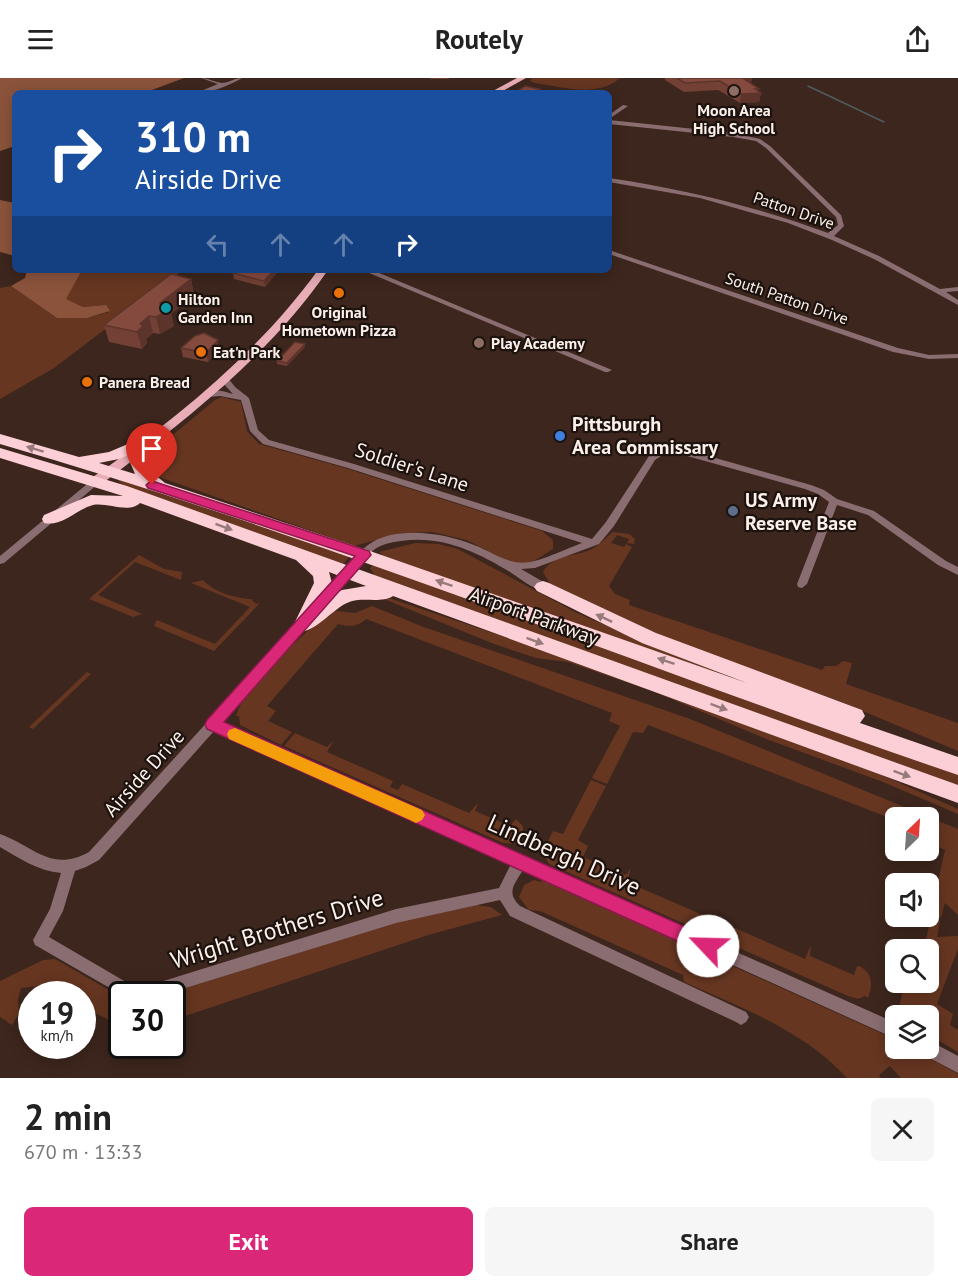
<!DOCTYPE html>
<meta charset="utf-8">
<style>
:root{--surface:#fff;--page:#f6f6f6;--text:#222;--muted:#767676;--accent:#db2777}
body{margin:0;font-family:"PT Sans",sans-serif;background:var(--page);color:var(--text);height:100vh;display:flex;flex-direction:column;font-size:22px;white-space:nowrap}
*{box-sizing:border-box;margin:0}
p{font-size:20px;color:var(--muted)}
.icon{flex:none;width:33px;height:33px;fill:none;stroke:currentColor;stroke-width:2;stroke-linecap:round;stroke-linejoin:round}
.map{position:relative;height:1000px;overflow:hidden}
.details{display:flex;flex-direction:column;background:var(--surface);flex:1}
.details>*{flex:none}
.hud{position:absolute;left:12px;top:12px;width:600px;height:183px;border-radius:9px;box-shadow:0 3px 15px #0003;background:#1a4fa0;color:#fff;overflow:hidden}
.needle{width:39px;rotate:25deg}
.buttons{position:absolute;left:885px;top:729px;display:grid;gap:12px}
.buttons a{display:grid;place-items:center;width:54px;height:54px;border-radius:9px;background:var(--surface);box-shadow:0 3px 15px #0003;font-size:30px}
.speed{position:absolute;left:18px;top:903px;display:flex;gap:12px;font-size:30px;font-weight:700;text-align:center}
.speed>*{display:grid;place-content:center;width:78px;height:78px;border-radius:50%;background:var(--surface);box-shadow:0 3px 15px #0003;line-height:1}
.speed small{font-size:15px;font-weight:400}
.speed .limit{border:3px solid #111;border-radius:9px;background:#fff;color:#111}
.pin{position:absolute;display:grid;place-items:center;width:51px;height:51px;color:#fff;margin:-62px -26px;border-radius:50% 50% 50% 0;rotate:-45deg;box-shadow:0 0 6px #0007}
.pin .icon{rotate:45deg}
.me{position:absolute;width:66px;margin:-33px;rotate:294deg;stroke-linejoin:round;filter:drop-shadow(0 0 4px #0008)}
.turn{display:flex;align-items:center;gap:21px;height:126px;padding:0 24px;font-size:27px}
.turn .icon{width:78px;height:78px;stroke-width:2.5}
.turn b{display:block;font-size:42px;line-height:51px}
.lanes{display:flex;align-items:center;height:57px;padding:0 24px;background:#0003;justify-content:center;gap:30px;direction:ltr}
.lanes .off{opacity:.35}
.round{display:grid;place-items:center;flex:none;width:63px;height:63px;border-radius:9px;background:var(--page)}
.summary{display:flex;align-items:center;justify-content:space-between;height:102px;padding:0 24px}
h1{font-size:36px;font-weight:700;line-height:45px}
.button{display:flex;gap:12px;margin-top:auto;padding:12px 24px}
.button a{flex:1;height:69px;border-radius:9px;background:var(--accent);color:#fff;font-size:24px;font-weight:700;line-height:69px;text-align:center}
.button a+a{background:var(--page);color:var(--text)}
header{display:flex;justify-content:space-between;align-items:center;height:78px;padding:0 24px;background:var(--surface);font-size:27px;font-weight:700}
.map>svg:first-child{display:block}
.green{fill:#663621}
.forest{fill:#8b533c}
.lines{fill:none;stroke-linecap:round;stroke-linejoin:round}
.stream{stroke:#4f5c5f;stroke-width:1.5}
.street{fill:#8a6d71;fill-rule:evenodd}
.primary{fill:#e8adb6;fill-rule:evenodd}
.highway{fill:#fbcfd5;fill-rule:evenodd}
.wall{fill:#724035}
.shaded-wall{fill:#5d342b}
.building{fill:#854a3e;stroke:#5d342b;stroke-width:1.5}
.oneway{fill:#977a7b}
.route{fill:#db2777;stroke:#8e194d;stroke-width:1.5}
.slow{fill:#f59e0b}
.education-dot{fill:#8d6e63;stroke:#1c120e;stroke-width:2}
.food-dot{fill:#e8710a;stroke:#1c120e;stroke-width:2}
.culture-dot{fill:#0f9aa8;stroke:#1c120e;stroke-width:2}
.shop-dot{fill:#3f7fe0;stroke:#1c120e;stroke-width:2}
.service-dot{fill:#5c6f8a;stroke:#1c120e;stroke-width:2}
.labels{text-anchor:middle;stroke-width:4.5;stroke-linejoin:round;paint-order:stroke}
.far-poi-label{font-size:16px;font-weight:bold;fill:#fdf0eb;stroke:#1c120e;text-anchor:start}
.far-street-label{font-size:16px;fill:#fdf0eb;stroke:#1c120e}
.poi-label{font-size:20px;font-weight:bold;fill:#fdf0eb;stroke:#1c120e;text-anchor:start}
.street-label{font-size:20px;fill:#fdf0eb;stroke:#1c120e}
.near-street-label{font-size:24px;fill:#fdf0eb;stroke:#1c120e}
</style>
<header><svg class="icon" aria-label="menu" viewBox="0 0 24 24"><path d="M4 6h16M4 12h16M4 18h16"/></svg>Routely<svg class="icon" aria-label="share" viewBox="0 0 24 24"><path d="M12 15V3M7 8l5-5 5 5M5 13v7h14v-7"/></svg></header>
<div class="map">
<svg width="958" height="1000" viewBox="0 0 958 1000">
<rect width="100%" height="100%" fill="#3d261d"/>
<g class="green">
<path d="M532 0H620C598 20 562 9 535 5L530 3Z"/>
<polygon points="82,192 183,192 54,290 0,321 0,210 11,208 57,240 87,240 109,234 106,227 83,229 65,221"/>
<polygon points="222,319 241,324 247,353 259,366 345,390 542,453 553,462 553,471 529,486 509,484 467,462 432,454 403,455 354,468 151,396 142,381 150,371 167,358 175,355 215,322"/>
<polygon points="117,401 348,477 348,480 342,488 121,406"/>
<path d="M613 454 629 456 635 461 634 466 627 465 629 461 617 457 611 465 624 469 626 466 632 469 609 508 615 516 630 522 629 527 822 592 825 588H836L843 583 852 585 846 606 958 645V673L839 623 677 565 550 506 543 494C552 477 573 479 590 472 599 468 605 460 613 454Z"/>
<polygon points="415,465 439,466 458,471 577,535 636,560 728,594 726,598 381,478 382,476 379,474"/>
<polygon points="139,477 164,491 182,494 181,502 135,484 98,517 142,536 133,539 89,521"/>
<polygon points="375,485 958,693 958,710 372,497 374,496 370,490"/>
<path d="M203 502C214 514 234 520 251 521L256 526 260 525 214 573 154 548 157 542 215 566 250 529 191 505Z"/>
<polygon points="386,519 561,578 844,680 958,731 958,736 883,704 769,662 655,614 568,584 536,580 494,566 384,521"/>
<path d="M372 528 421 548 690 641 958 751V837L945 825 941 840 931 836 945 772 931 765 933 756 929 754 928 740H896L895 742 648 647 643 655 633 654 607 706 592 700 620 648 609 643 612 635 366 541C358 549 348 549 338 546L267 628 276 633 268 643 292 654 281 667 240 647 239 638H236C246 603 303 560 329 532L355 535Z"/>
<polygon points="87,594 91,596 33,651 29,649"/>
<polygon points="295,655 327,669 334,662 327,674 393,703 390,709 398,712 402,706 469,735 478,725 475,733 510,748 516,741 523,748 523,756 516,766 503,765 284,668"/>
<path d="M591 702 606 708 578 762 588 768 583 779 626 797 631 790 627 804 721 845 720 850 732 856 735 850 805 881 811 867 810 878 854 897 857 888H860C873 897 873 906 868 920L865 918 858 921 848 918 549 786 544 777H541L553 753 563 756Z"/>
<path d="M534 802 541 804 542 802 892 960 895 962 896 970 913 971 958 996V1000H901L890 988 879 997 881 1000H847C803 952 742 930 684 904L683 897 540 833 529 832 519 819 524 807Z"/>
<polygon points="476,827 491,829 502,837 428,857 173,942 172,916 166,916 398,844"/>
<polygon points="931,839 940,843 937,859 958,858 958,871 937,926 953,936 950,947 958,952 958,974 929,957 928,938 902,937 902,934 898,934 904,908 916,911 917,905 928,904 928,872 924,871"/>
<polygon points="55,881 121,919 121,948 83,929 82,916 58,916 40,908 21,910 18,921 19,935 12,947 0,939 0,903 43,882"/>
</g>
<g class="forest">
<polygon points="0,0 184,0 144,15 15,15 15,68 0,73"/>
<polygon points="0,122 15,125 15,178 0,174"/>
<polygon points="27,192 82,192 66,221 83,229 106,227 110,233 87,240 57,240 11,208 25,200"/>
</g>
<g class="lines">
<polyline class="stream" points="808,8 884,44"/>
<g class="street">
<path d="M201 0C208 0 214 4 222 5 228 5 235 0 242 0 230 7 212 15 196 15L218 6Z"/>
<polygon points="623,27 628,28 609,41 609,37"/>
<path d="M609 42 733 55 760 61 770 68 841 137 844 148 834 158 879 178 940 211 958 209V213L946 214 958 222V227L874 181 832 162 788 145 700 120 609 104V100C684 111 757 129 828 155L838 147 836 139 766 70 756 63 733 59 609 46Z"/>
<polygon points="609,172 898,270 929,277 958,276 958,280 929,281 893,274 609,176"/>
<polygon points="362,192 372,192 612,292 608,294 605,294"/>
<path d="M222 300H228L235 309 249 320 258 352 269 362 354 386 592 461 606 444 649 378 659 371 680 370 811 407 824 412 837 421 874 433 946 483 958 489V497L938 487 868 437 837 427 807 506 802 510 798 509 797 506 829 424 818 416 805 411 680 376H664L655 382 614 448 599 466 535 490 521 491 547 506 548 509 547 512C535 514 520 500 510 494 477 474 442 457 401 463 392 464 383 466 375 471 353 487 337 513 320 534L316 535 311 531 312 528C330 508 346 483 368 467 395 447 445 455 474 467 493 474 509 488 530 484 543 482 568 470 582 465L348 390 263 366 250 353 241 322 220 318 208 319 204 316C212 310 223 313 233 316L222 304Z"/>
<polygon points="95,401 100,404 98,406 4,485 0,486 0,478 92,402"/>
<path d="M306 539 310 540 311 543 310 546 222 645 896 945V961L523 792C514 807 506 814 520 828L746 934 749 939 746 944 741 947 736 944 510 838 500 822 396 845 166 916 122 917 35 867 33 862 50 831 61 795C38 793 19 780 0 769V756C34 768 51 795 89 774L302 540ZM215 652 511 786 499 810 396 831 157 905 136 907 126 904 49 859 63 833 75 793 86 789 99 782Z"/>
<polygon points="928,962 958,978 958,995 922,976 920,970 928,970"/>
</g>
<g class="primary">
<polygon points="517,0 526,0 499,15 489,15"/>
<path d="M318 192H328C273 272 197 333 120 392L100 407H90L88 404 90 401C172 345 260 273 318 192Z"/>
</g>
<g class="highway">
<path d="M154 355 162 360 146 384 148 391 165 405 370 473 747 605 642 565 537 513 534 509 537 505 543 503 549 505 656 555 862 632 865 638 860 645 958 679V697C638 588 325 460 0 366V356L79 379 109 374ZM137 373 130 384 135 396 99 385 119 381Z"/>
<path d="M0 370 127 408 958 707V725L393 518C381 526 361 518 347 525 331 532 313 558 295 553L293 548 314 505 313 498 296 482 140 425C129 436 107 424 93 427 77 431 62 449 44 445L42 441 44 437 91 417 123 418 0 380ZM329 494 366 508 342 512 324 521 332 505Z"/>
</g>
</g>
<g class="wall">
<rect x="430" y="0" width="19" height="1"/>
<polygon points="665,0 752,0 751,5 759,11 758,13 761,15 759,24 740,25 718,12 684,14 665,2"/>
<polygon points="242,192 279,192 265,209 234,201 233,195"/>
<polygon points="191,201 194,217 171,236 174,248 160,256 153,255 146,261 147,265 142,271 109,264 104,247"/>
<polygon points="305,269 287,288 277,286 277,283"/>
<polygon points="181,270 219,271 208,284 183,279"/>
</g>
<g class="shaded-wall">
<polygon points="752,0 751,5 744,1 748,0"/>
<polygon points="755,11 759,11 758,15 761,15 759,24 740,25 741,16"/>
<polygon points="274,192 279,192 265,209 264,203"/>
<polygon points="191,201 194,217 171,236 174,248 160,256 156,239 160,225"/>
<polygon points="149,238 153,255 146,261 147,265 142,271 137,254 140,246"/>
<polygon points="218,262 219,271 208,284 206,275"/>
<polygon points="305,266 305,269 287,288 287,285"/>
</g>
<g class="building">
<polygon points="677,0 751,0 744,1 759,11 755,11 761,15 741,16 720,3 685,5"/>
<polygon points="525,8 540,11 533,15 514,15"/>
<polygon points="242,192 274,192 264,203 233,195"/>
<polygon points="171,196 191,201 160,225 167,227 170,232 156,239 149,238 140,246 143,248 137,254 104,247"/>
<polygon points="204,255 218,262 206,275 181,270 195,258"/>
<polygon points="295,264 305,266 287,285 277,283"/>
</g>
<defs><path id="oneway-solid" d="M-6-.8H1V-3.2L6.5 0L1 3.2V.8H-6Z" transform="scale(1.5)"/></defs>
<g class="oneway">
<use href="#oneway-solid" transform="translate(35 371) rotate(-163)"/>
<use href="#oneway-solid" transform="translate(224 449) rotate(20)"/>
<use href="#oneway-solid" transform="translate(444 505) rotate(-161)"/>
<use href="#oneway-solid" transform="translate(604 540) rotate(-155)"/>
<use href="#oneway-solid" transform="translate(535 563) rotate(20)"/>
<use href="#oneway-solid" transform="translate(666 583) rotate(-161)"/>
<use href="#oneway-solid" transform="translate(719 629) rotate(20)"/>
<use href="#oneway-solid" transform="translate(902 696) rotate(20)"/>
</g>
<polygon class="route" points="152,403 369,473 371,477 224,644 715,862 718,868 715,874 708,877 702,874 207,651 205,646 207,642 355,478 148,410 146,407 148,405"/>
<polygon class="slow" points="235,650 422,732 425,737 422,742 416,745 410,742 229,661 227,656 229,652"/>
<g class="education-dot">
<circle cx="734" cy="13" r="6"/>
<circle cx="479" cy="265" r="6"/>
</g>
<g class="food-dot">
<circle cx="339" cy="215" r="6"/>
<circle cx="201" cy="274" r="6"/>
<circle cx="87" cy="304" r="6"/>
</g>
<circle class="culture-dot" cx="166" cy="230" r="6"/>
<circle class="shop-dot" cx="560" cy="358" r="6"/>
<circle class="service-dot" cx="733" cy="433" r="6"/>
<g class="labels">
<g class="far-poi-label">
<text x="734" y="38" text-anchor="middle">Moon Area<tspan x="734" dy="18">High School</tspan></text>
<text x="178" y="227">Hilton<tspan x="178" dy="18">Garden Inn</tspan></text>
<text x="339" y="240" text-anchor="middle">Original<tspan x="339" dy="18">Hometown Pizza</tspan></text>
<text x="491" y="271">Play Academy</text>
<text x="213" y="280">Eat'n Park</text>
<text x="99" y="310">Panera Bread</text>
</g>
<g class="far-street-label">
<text transform="translate(794 132) rotate(19)" y="6">Patton Drive</text>
<text transform="translate(787 220) rotate(19)" y="6">South Patton Drive</text>
</g>
<g class="poi-label">
<text x="572" y="353">Pittsburgh<tspan x="572" dy="23">Area Commissary</tspan></text>
<text x="745" y="429">US Army<tspan x="745" dy="23">Reserve Base</tspan></text>
</g>
<g class="street-label">
<text transform="translate(412 389) rotate(18)" y="7">Soldier's Lane</text>
<text transform="translate(534 538) rotate(20)" y="7">Airport Parkway</text>
<text transform="translate(144 695) rotate(-48)" y="7">Airside Drive</text>
</g>
<g class="near-street-label">
<text transform="translate(564 777) rotate(24)" y="8">Lindbergh Drive</text>
<text transform="translate(277 851) rotate(-17)" y="8">Wright Brothers Drive</text>
</g>
</g>
</svg>
<div class="buttons">
<a><svg class="needle" viewBox="-14 -14 28 28"><path d="M0-13l5 13h-10z" fill="#e53935"/><path d="M0 13l5-13h-10z" fill="#767676"/></svg></a>
<a><svg class="icon" aria-label="sound" viewBox="0 0 24 24"><path d="M4 9h4l5-4v14l-5-4H4zM17 9q2 3 0 6"/></svg></a>
<a><svg class="icon" aria-label="search" viewBox="0 0 24 24"><circle cx="10" cy="10" r="6"/><path d="M15 15l6 6"/></svg></a>
<a><svg class="icon" aria-label="layers" viewBox="0 0 24 24"><path d="M12 4l9 5-9 5-9-5zM3 14l9 5 9-5"/></svg></a>
</div>
<div class="speed"><div>19<small>km/h</small></div><div class="limit">30</div></div>
<div class="pin" style="left:152px;top:407px;background:#d93025"><svg class="icon" aria-label="arrive" viewBox="0 0 24 24"><path d="M6 21V4h12l-3 4 3 4H6"/></svg></div>
<svg class="me" style="left:708px;top:868px" viewBox="-20 -20 40 40"><circle r="19" fill="#fff"/><path d="M0-13L10 11 0 6-10 11z" fill="#db2777"/></svg>
<div class="hud">
<div class="turn"><svg class="icon" aria-label="right" viewBox="0 0 24 24"><path d="M7 20v-9h11M14 6l5 5-5 5"/></svg><div><b>310 m</b>Airside Drive</div></div>
<div class="lanes"><svg class="icon off" aria-label="left" viewBox="0 0 24 24"><path d="M17 20v-9H6M10 6l-5 5 5 5"/></svg><svg class="icon off" aria-label="ahead" viewBox="0 0 24 24"><path d="M12 20V5M6 11l6-6 6 6"/></svg><svg class="icon off" aria-label="ahead" viewBox="0 0 24 24"><path d="M12 20V5M6 11l6-6 6 6"/></svg><svg class="icon" aria-label="right" viewBox="0 0 24 24"><path d="M7 20v-9h11M14 6l5 5-5 5"/></svg></div>
</div>
</div>
<section class="details">
<div class="summary"><div><h1>2 min</h1><p>670 m · 13:33</p></div><a class="round"><svg class="icon" aria-label="close" viewBox="0 0 24 24"><path d="M6 6l12 12M18 6L6 18"/></svg></a></div>
<div class="button"><a>Exit</a><a>Share</a></div>
</section>
